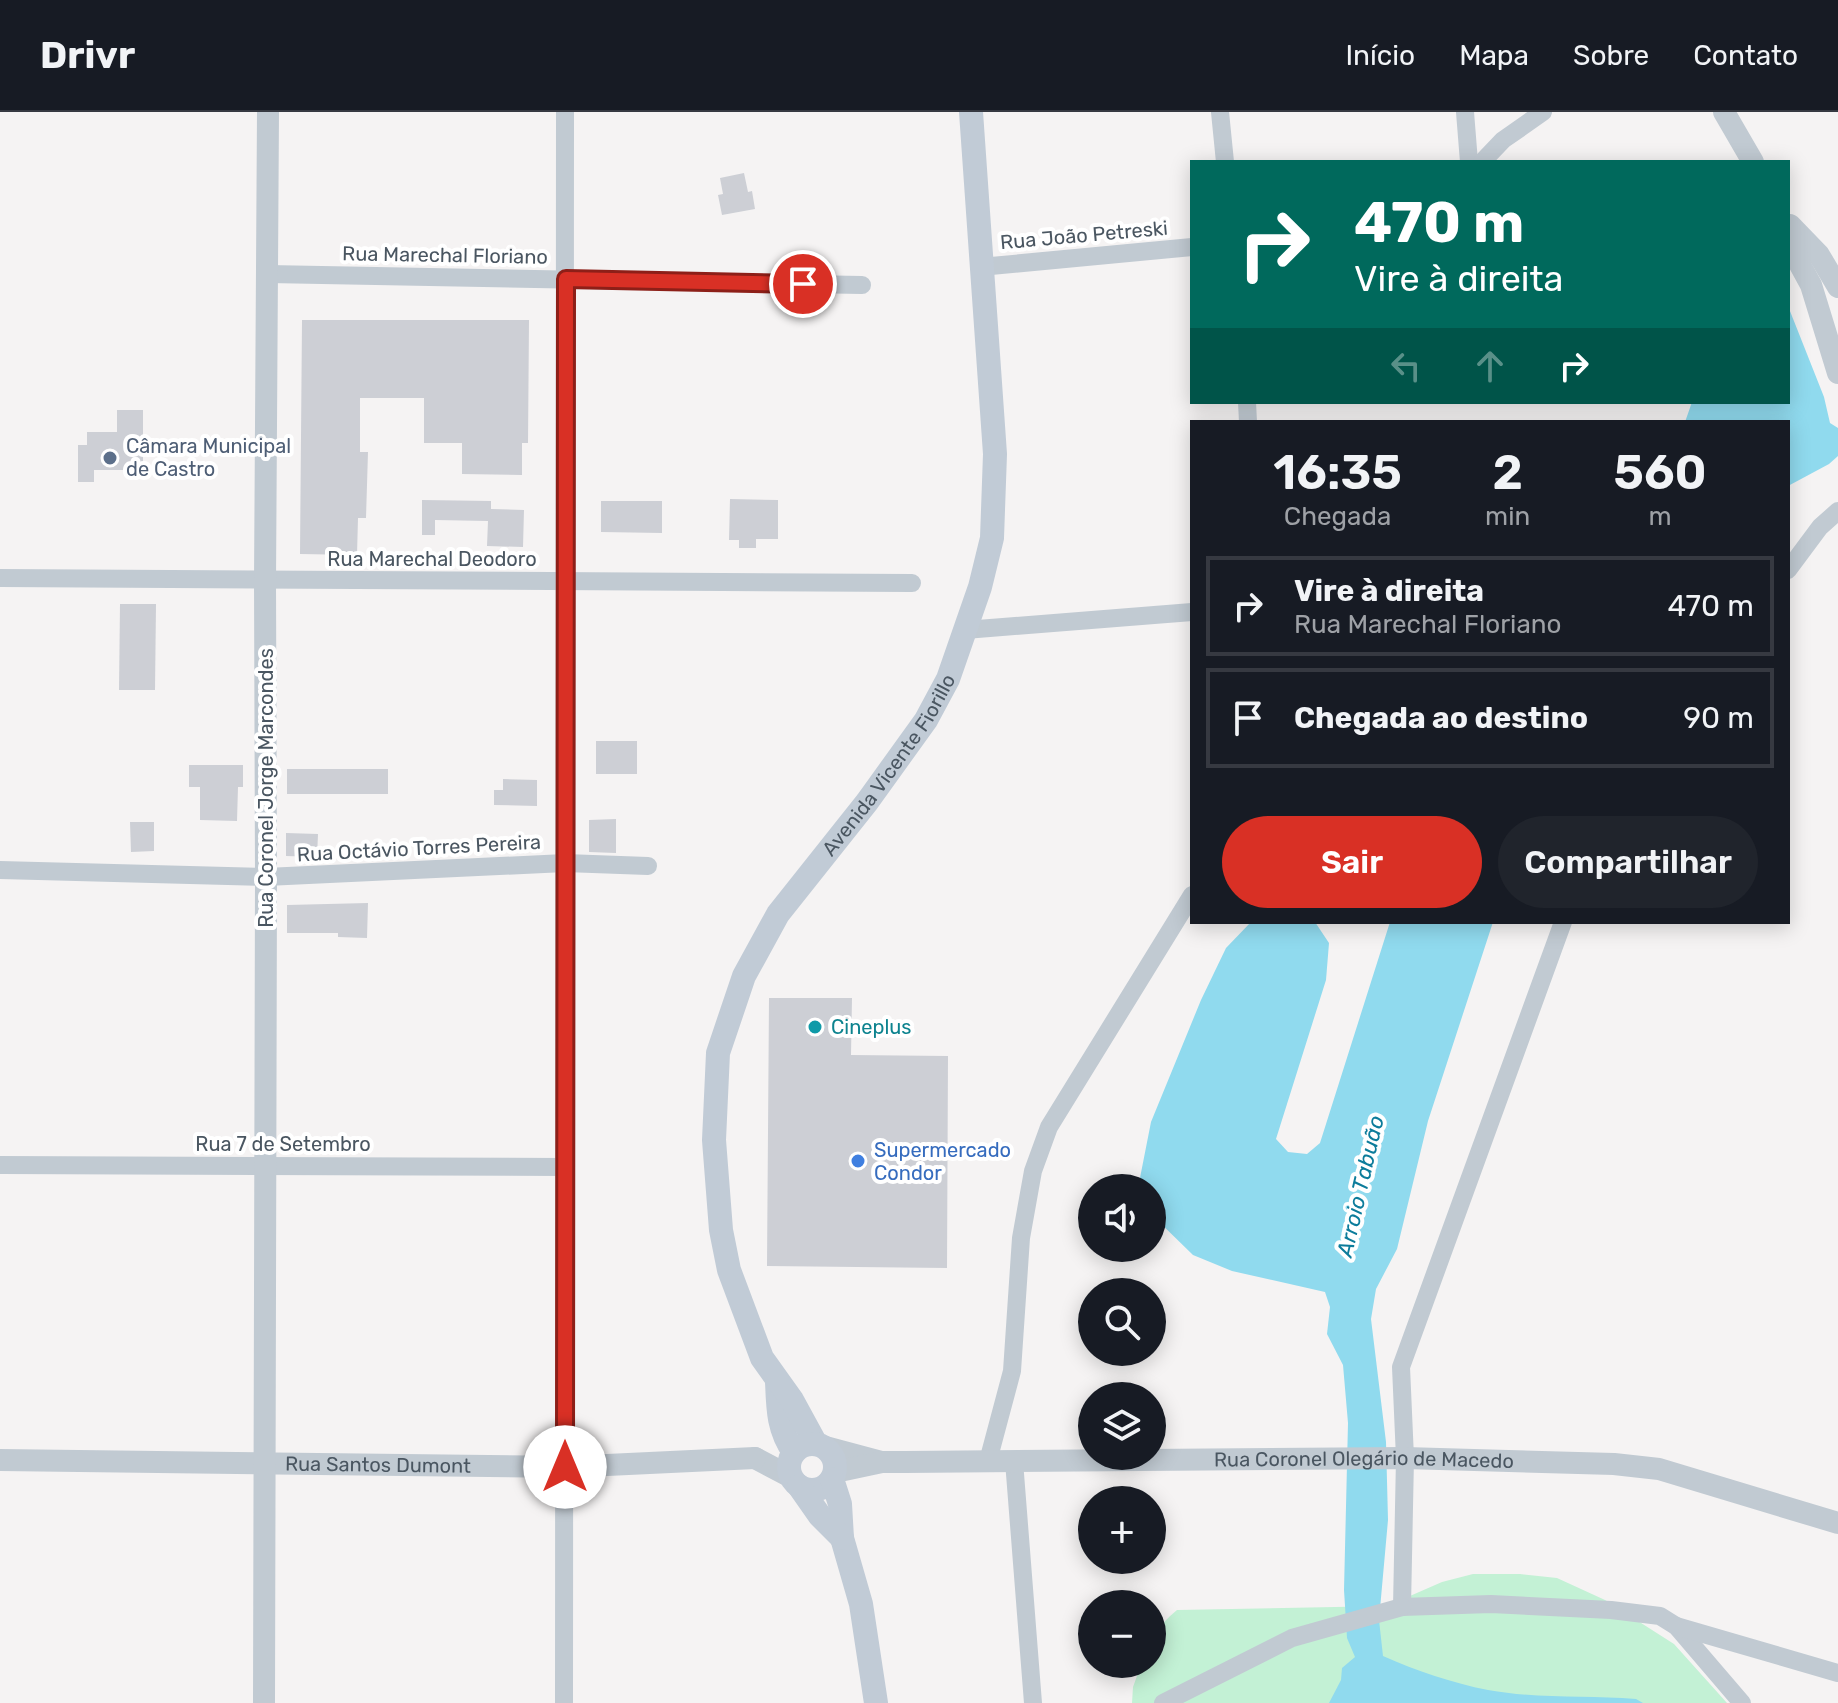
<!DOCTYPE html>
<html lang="pt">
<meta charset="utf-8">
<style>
:root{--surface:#171b24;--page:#20242c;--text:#f1f3f6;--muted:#9ea1a6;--line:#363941;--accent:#d93025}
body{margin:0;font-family:Rubik,sans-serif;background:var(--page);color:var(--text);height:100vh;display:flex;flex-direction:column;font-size:30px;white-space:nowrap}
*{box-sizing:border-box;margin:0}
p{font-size:26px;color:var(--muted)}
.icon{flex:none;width:44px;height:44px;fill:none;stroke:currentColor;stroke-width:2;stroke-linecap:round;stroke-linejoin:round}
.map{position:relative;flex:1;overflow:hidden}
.panel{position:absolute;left:1190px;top:308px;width:600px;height:504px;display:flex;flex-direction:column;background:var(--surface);border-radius:0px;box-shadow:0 4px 20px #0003}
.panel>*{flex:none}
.banner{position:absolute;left:1190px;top:48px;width:600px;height:244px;border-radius:0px;box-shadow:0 4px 20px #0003;background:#00695c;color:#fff;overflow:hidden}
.tools{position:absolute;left:1078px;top:1062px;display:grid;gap:16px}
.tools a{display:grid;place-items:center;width:88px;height:88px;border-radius:50%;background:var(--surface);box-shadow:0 4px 20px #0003;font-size:40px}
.pin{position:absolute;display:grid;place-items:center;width:68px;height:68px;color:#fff;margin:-34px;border:4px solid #fff;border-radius:50%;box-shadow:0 2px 8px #0007}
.me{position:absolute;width:88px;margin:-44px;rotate:0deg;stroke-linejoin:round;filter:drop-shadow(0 0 6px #0008)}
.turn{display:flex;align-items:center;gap:28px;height:168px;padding:0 32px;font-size:36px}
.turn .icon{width:104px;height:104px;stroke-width:2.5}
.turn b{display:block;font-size:56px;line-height:68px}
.lanes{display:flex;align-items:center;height:76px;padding:0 32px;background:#0003;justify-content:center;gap:40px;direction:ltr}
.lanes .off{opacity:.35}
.eta{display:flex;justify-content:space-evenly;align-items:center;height:136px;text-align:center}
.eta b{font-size:48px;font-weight:600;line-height:56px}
.button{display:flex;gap:16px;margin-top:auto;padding:16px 32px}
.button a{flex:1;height:92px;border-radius:48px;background:var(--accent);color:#fff;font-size:32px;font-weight:600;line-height:92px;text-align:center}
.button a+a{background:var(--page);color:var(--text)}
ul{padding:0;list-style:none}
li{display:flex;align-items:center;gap:24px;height:100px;margin:0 16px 12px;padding:0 16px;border:4px solid var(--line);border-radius:0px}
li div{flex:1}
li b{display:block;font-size:30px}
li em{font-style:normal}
header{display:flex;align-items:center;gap:48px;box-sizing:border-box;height:112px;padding:0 40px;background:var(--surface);border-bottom:2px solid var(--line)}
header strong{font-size:38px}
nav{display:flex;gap:44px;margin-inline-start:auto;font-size:28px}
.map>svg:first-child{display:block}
.green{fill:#c3f1d5}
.water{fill:#90daee}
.building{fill:#cdcfd5}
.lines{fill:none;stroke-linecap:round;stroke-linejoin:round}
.minor{stroke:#c1cad2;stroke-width:18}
.tertiary{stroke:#c1cad2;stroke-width:22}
.secondary{stroke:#c1cbd6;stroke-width:24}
.route-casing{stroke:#8d1f18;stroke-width:20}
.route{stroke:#d93025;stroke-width:14}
.service-dot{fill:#5c6f8a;stroke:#fff;stroke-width:3}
.culture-dot{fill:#0f9aa8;stroke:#fff;stroke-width:3}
.shop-dot{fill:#3f7fe0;stroke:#fff;stroke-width:3}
.labels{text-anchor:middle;stroke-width:8;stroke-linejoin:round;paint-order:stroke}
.street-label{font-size:20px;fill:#4a5661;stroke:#fff}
.service-label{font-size:20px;fill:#4e5e75;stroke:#fff;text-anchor:start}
.culture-label{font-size:20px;fill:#0d838f;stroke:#fff;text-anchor:start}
.shop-label{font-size:20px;fill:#366cbe;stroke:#fff;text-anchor:start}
.water-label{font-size:22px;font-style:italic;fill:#0c7c9b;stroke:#fff}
</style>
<header>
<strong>Drivr</strong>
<nav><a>Início</a><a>Mapa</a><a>Sobre</a><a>Contato</a></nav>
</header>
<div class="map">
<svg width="1838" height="1591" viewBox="0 0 1838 1591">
<rect width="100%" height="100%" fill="#f5f3f3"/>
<path class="green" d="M1473 1462H1520L1557 1466 1605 1488 1674 1532 1727 1591H1132L1133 1575 1141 1553 1152 1552C1152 1524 1156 1516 1177 1498L1387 1494 1442 1470Z"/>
<g class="water">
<polygon points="1788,194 1824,285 1830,311 1838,316 1838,344 1829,352 1788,374 1788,310 1685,310 1692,290 1788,290"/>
<path d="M1251 810H1315L1329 831 1326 868 1276 1027 1288 1040 1307 1042 1320 1031 1390 810H1493L1428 1009 1397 1137 1376 1177 1371 1207 1386 1330 1388 1408 1379 1508 1383 1544C1417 1559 1452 1571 1488 1578 1537 1587 1587 1583 1636 1587L1643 1591H1329L1341 1568 1342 1556 1355 1545 1347 1526 1344 1478 1348 1311 1343 1253 1327 1222 1330 1195 1325 1180 1232 1159 1193 1143 1152 1103V1076H1138L1151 1010 1201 888 1226 836Z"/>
</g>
<g class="building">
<polygon points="744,61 748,80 752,79 755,97 722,103 718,83 723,82 720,66"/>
<polygon points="302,208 529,208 528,331 522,331 522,363 462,362 462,331 424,331 424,286 360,286 360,340 368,340 366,406 358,406 357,443 300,442"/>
<polygon points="117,298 143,298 143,358 94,358 94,370 78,370 78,333 87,333 87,320 117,320"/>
<polygon points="730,387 778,388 778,427 756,427 756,436 739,436 739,428 729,428"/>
<polygon points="422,388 491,389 491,397 524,398 523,435 487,434 488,409 435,408 435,423 422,423"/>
<polygon points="601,389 662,389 662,421 601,420"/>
<polygon points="120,492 156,492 155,578 119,578"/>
<rect x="596" y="629" width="41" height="33"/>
<polygon points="189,653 243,653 243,675 238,675 237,709 200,708 200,675 189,675"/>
<rect x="287" y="657" width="101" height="25"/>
<polygon points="503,667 537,668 537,694 494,693 494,678 503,678"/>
<polygon points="616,707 616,741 589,740 589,708"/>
<polygon points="130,710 154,710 154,739 131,740"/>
<polygon points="286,721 318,722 317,745 286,744"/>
<polygon points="368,791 367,826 338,825 338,821 287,821 287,793"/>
<polygon points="769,886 852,886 851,943 948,944 947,1156 767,1154"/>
</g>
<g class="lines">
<g class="minor">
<polyline points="1220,0 1225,50"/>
<polyline points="1465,0 1469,50"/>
<polyline points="1482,50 1503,28 1543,0"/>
<polyline points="980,155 1192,135"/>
<polyline points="268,162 862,173"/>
<polyline points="1247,290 1248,310"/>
<polyline points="1788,458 1820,415 1838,399"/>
<polyline points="0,466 912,471"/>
<polyline points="965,518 1192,500"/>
<polyline points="0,758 266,765 565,751 648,754"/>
<polyline points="1563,810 1401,1255 1405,1346 1402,1495 1491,1492 1611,1498 1660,1504 1676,1514 1742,1591"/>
<polyline points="0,1053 565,1055"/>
<polyline points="988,1349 1012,1259 1021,1126 1033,1059 1049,1015 1192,783"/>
<polyline points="1014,1349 1033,1591"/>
<polyline points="1676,1514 1838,1561"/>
<polyline points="564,1591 565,0"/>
<polyline points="1163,1591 1292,1526 1402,1495"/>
</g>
<g class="tertiary">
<polyline points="1724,0 1753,50"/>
<polyline points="1790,113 1819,143 1838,175"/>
<polyline points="1788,115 1799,151 1811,173 1838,261"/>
<polyline points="825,1335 881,1350"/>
<polyline points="755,1346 791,1365"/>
<path id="s1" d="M0 1348 565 1355 755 1346"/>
<path id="s2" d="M835 1360 882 1350H905L1405 1346 1614 1352 1659 1357 1838 1411"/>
<polyline points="264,1591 266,765 265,469 268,0"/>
</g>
<g class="secondary">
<path d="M777 1269C778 1296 778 1318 794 1340"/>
<path id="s3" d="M816 1332 792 1288 762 1246 729 1158 721 1118 714 1028 718 941 744 864 778 802 867 690 926 608 948 567 980 475 992 426 995 342 971 0"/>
<circle cx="812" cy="1355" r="23"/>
<polyline points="832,1367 840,1392 842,1426 861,1492 876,1591"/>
<polyline points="799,1374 820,1404 842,1426"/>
</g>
</g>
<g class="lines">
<defs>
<polyline id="route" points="565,1355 566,167 803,172"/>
</defs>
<use href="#route" class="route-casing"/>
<use href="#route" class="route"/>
</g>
<circle class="service-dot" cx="110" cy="346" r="8"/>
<circle class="culture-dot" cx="815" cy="915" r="8"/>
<circle class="shop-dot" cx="858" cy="1049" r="8"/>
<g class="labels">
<g class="street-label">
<text transform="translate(1084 123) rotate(-5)" y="7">Rua João Petreski</text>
<text transform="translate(445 143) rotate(1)" y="7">Rua Marechal Floriano</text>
<text x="432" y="454">Rua Marechal Deodoro</text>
<text dy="7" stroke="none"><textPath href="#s3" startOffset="752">Avenida Vicente Fiorillo</textPath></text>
<text transform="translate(266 676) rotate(-90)" y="7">Rua Coronel Jorge Marcondes</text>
<text transform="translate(419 736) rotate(-3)" y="7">Rua Octávio Torres Pereira</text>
<text x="283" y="1039">Rua 7 de Setembro</text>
<text dy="7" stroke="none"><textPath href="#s2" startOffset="530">Rua Coronel Olegário de Macedo</textPath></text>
<text dy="7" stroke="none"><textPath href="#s1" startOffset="378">Rua Santos Dumont</textPath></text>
</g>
<g class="service-label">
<text x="126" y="341">Câmara Municipal<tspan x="126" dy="23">de Castro</tspan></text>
</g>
<g class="culture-label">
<text x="831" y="922">Cineplus</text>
</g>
<g class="shop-label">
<text x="874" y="1045">Supermercado<tspan x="874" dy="23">Condor</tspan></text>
</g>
<g class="water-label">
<text transform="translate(1360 1074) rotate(-77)" y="8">Arroio Tabuão</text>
</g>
</g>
</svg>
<div class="tools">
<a><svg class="icon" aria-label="sound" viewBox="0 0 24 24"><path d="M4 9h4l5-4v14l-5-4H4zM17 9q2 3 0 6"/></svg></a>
<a><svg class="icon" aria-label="search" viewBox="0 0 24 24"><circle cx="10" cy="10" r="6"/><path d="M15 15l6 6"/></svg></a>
<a><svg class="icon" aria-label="layers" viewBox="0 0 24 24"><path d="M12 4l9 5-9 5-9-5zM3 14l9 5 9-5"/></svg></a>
<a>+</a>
<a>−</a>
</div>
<div class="pin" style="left:803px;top:172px;background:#d93025"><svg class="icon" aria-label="arrive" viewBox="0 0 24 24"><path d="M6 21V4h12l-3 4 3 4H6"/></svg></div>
<svg class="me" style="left:565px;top:1355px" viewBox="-20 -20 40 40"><circle r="19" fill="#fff"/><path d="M0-13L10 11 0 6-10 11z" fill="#d93025"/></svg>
<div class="banner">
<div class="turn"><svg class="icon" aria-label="right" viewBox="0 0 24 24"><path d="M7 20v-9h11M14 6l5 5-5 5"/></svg><div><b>470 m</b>Vire à direita</div></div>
<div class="lanes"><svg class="icon off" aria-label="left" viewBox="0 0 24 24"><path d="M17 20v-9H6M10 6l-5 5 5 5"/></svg><svg class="icon off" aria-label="ahead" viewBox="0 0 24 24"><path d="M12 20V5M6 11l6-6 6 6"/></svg><svg class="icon" aria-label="right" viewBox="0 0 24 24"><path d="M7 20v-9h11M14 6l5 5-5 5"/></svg></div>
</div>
<section class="panel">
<div class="eta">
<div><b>16:35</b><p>Chegada</p></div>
<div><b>2</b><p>min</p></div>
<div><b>560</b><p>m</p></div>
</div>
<ul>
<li><svg class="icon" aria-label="right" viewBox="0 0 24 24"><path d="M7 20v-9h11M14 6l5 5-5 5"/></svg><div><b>Vire à direita</b><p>Rua Marechal Floriano</p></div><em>470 m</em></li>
<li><svg class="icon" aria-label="arrive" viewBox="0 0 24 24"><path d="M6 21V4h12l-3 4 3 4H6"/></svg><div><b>Chegada ao destino</b></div><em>90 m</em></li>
</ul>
<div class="button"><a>Sair</a><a>Compartilhar</a></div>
</section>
</div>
